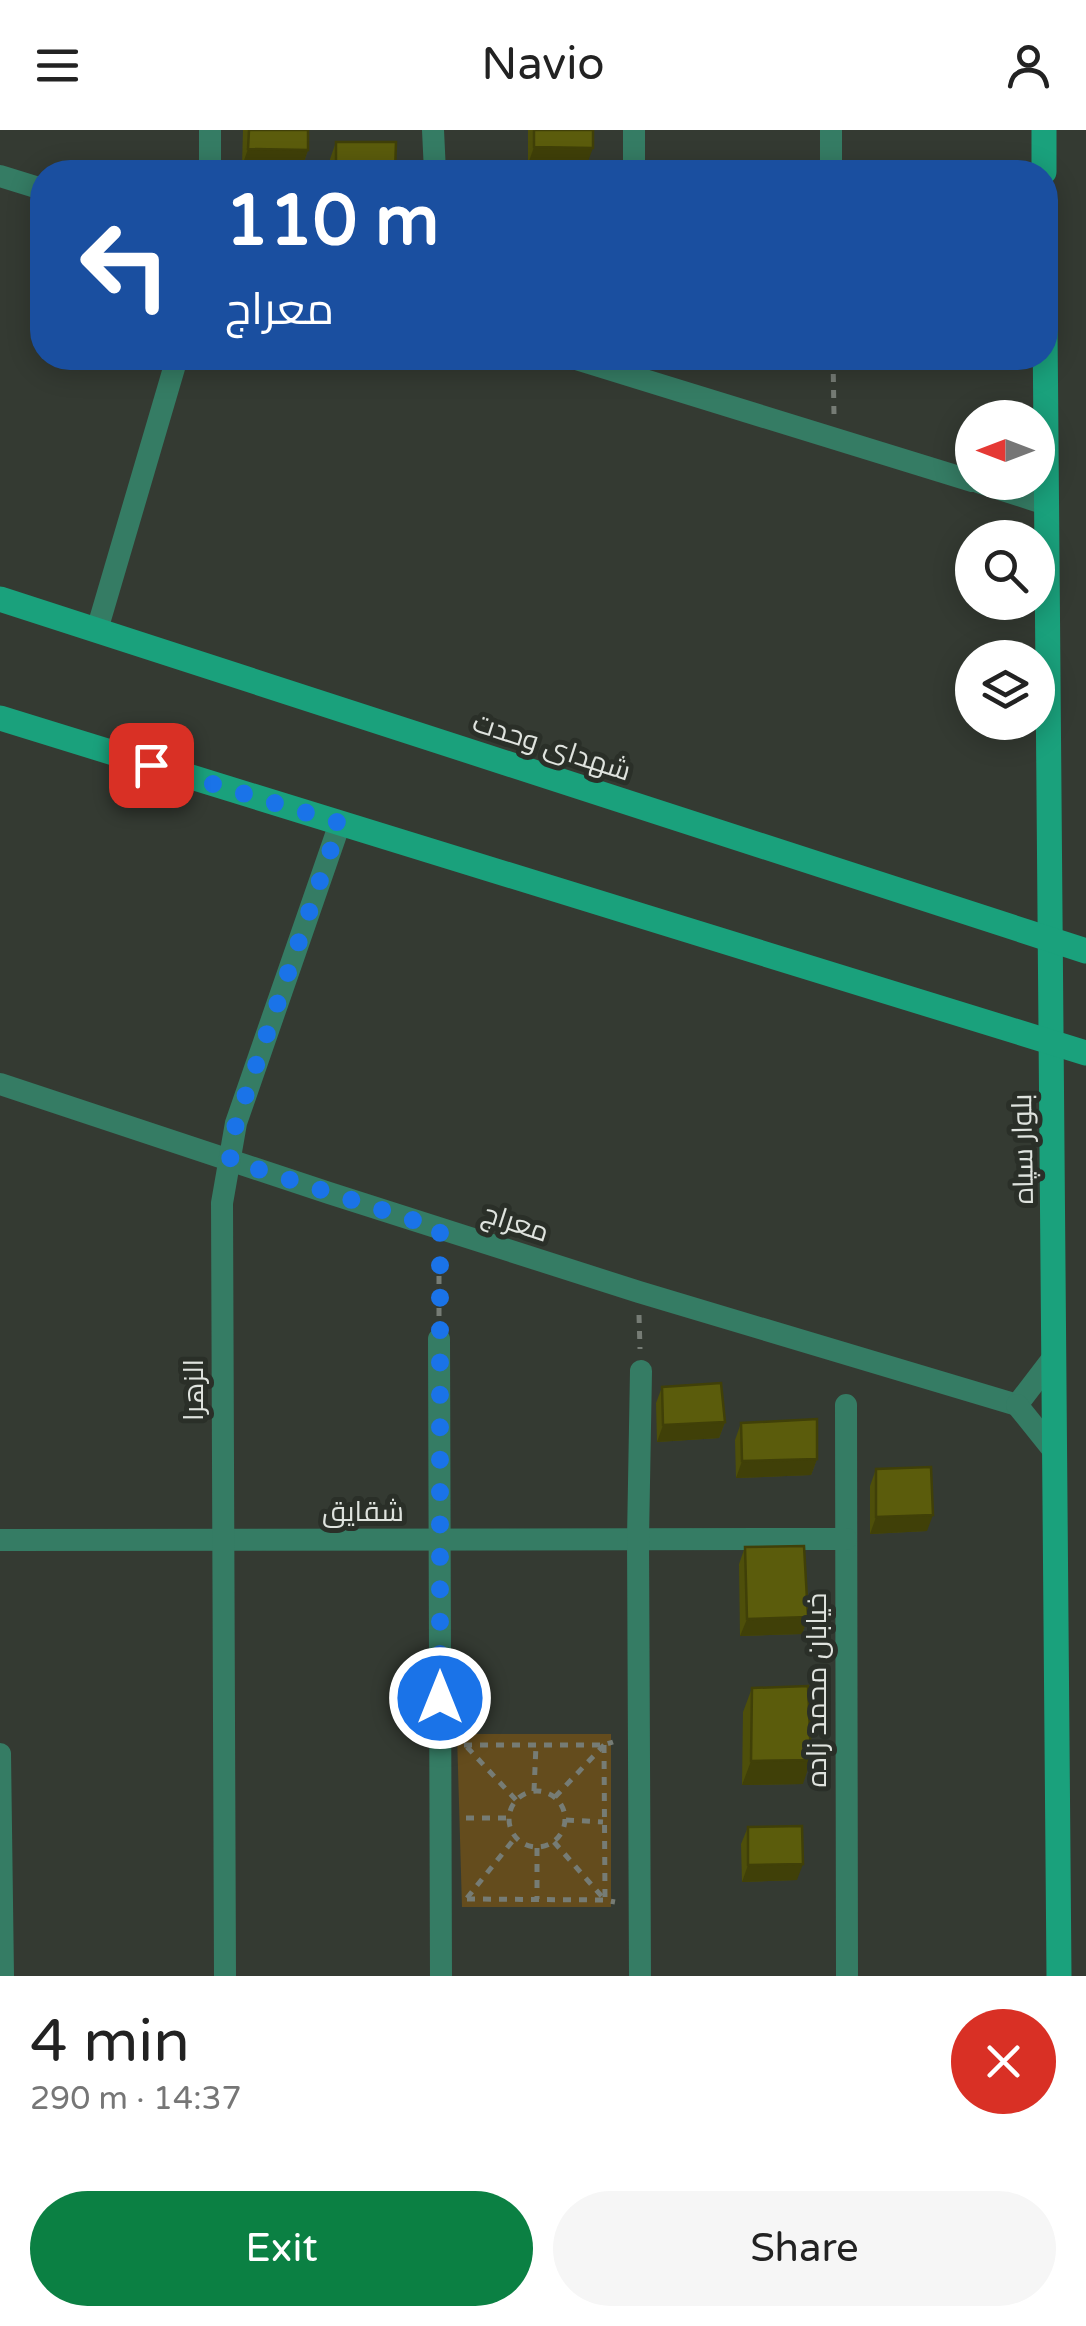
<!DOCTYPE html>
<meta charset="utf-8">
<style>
:root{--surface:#fff;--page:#f6f6f6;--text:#222;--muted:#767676;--accent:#0b8043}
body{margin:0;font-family:"Varela Round",Cairo,sans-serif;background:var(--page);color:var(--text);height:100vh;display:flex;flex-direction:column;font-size:38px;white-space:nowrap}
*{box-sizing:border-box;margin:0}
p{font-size:32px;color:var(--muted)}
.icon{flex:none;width:55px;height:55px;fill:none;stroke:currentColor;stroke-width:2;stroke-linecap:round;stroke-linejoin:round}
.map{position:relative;height:1846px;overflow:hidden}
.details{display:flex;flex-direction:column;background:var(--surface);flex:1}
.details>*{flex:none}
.hud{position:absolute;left:30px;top:30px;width:1028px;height:210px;border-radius:40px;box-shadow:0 5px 25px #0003;background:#1a4fa0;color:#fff;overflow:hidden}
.needle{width:65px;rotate:270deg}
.buttons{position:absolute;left:955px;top:270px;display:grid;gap:20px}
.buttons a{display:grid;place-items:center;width:100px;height:100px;border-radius:50%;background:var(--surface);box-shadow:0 5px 25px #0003;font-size:50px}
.pin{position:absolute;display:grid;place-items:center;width:85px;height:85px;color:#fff;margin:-42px;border-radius:20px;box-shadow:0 5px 15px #0006}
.me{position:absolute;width:110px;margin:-55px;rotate:0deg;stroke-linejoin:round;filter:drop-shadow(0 0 8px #0008)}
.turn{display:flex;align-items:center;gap:35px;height:210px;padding:0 30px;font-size:45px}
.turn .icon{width:130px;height:130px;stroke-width:2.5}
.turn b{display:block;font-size:70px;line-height:85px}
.round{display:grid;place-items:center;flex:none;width:105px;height:105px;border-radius:52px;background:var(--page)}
.summary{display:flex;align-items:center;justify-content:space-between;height:170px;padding:0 30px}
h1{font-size:60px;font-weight:600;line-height:75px}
.button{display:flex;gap:20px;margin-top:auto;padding:20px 30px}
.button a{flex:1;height:115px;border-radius:60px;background:var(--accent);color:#fff;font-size:40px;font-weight:600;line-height:115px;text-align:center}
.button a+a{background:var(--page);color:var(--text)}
header{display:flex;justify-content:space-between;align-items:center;height:130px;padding:0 30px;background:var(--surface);font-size:45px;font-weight:600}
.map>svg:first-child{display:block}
.green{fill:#644c1d}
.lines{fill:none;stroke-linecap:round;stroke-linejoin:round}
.path{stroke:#767c75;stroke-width:5;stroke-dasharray:8 8;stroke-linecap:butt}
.street{stroke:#357c64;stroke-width:22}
.secondary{stroke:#1aa17c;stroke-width:25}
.wall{fill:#4e4f0a}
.shaded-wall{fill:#404008}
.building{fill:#5b5c0c;stroke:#404008;stroke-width:2.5}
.route{stroke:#1a73e8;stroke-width:18;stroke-dasharray:0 32.4}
.labels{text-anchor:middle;stroke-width:10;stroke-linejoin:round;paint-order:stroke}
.street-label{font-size:28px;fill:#dfe3de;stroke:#2a2f28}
</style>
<header><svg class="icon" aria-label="menu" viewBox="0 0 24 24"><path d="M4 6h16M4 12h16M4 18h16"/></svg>Navio<svg class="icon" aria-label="person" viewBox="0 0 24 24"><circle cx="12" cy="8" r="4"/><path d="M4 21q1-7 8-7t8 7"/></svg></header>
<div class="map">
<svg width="1086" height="1846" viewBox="0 0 1086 1846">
<rect width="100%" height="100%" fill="#343a32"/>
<polygon class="green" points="457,1604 611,1604 611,1777 462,1777"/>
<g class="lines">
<g class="path">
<polyline points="833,228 834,285"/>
<polyline points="639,1185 640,1219"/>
<polyline points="439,1186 439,1122"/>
<polyline points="464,1615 604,1615 613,1612"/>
<polyline points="604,1615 605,1770"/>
<polyline points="467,1617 516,1670"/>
<circle cx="537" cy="1689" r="28"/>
<polyline points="534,1661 536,1615"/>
<polyline points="555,1667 604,1615"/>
<polyline points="466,1688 508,1688"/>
<polyline points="566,1690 603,1692"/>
<polyline points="554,1712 605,1770"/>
<polyline points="537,1718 537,1769"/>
<polyline points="467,1768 515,1708"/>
<polyline points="467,1769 605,1770 615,1772"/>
</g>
<g class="street">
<polyline points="210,0 210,42"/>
<polyline points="433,0 435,42"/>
<polyline points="634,0 634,42"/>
<polyline points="831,0 831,42"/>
<polyline points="0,46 42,59"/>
<polyline points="573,228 972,351"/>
<polyline points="978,352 1046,374"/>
<polyline points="97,500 177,228"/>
<polyline points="0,954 329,1063 639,1162 1017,1275"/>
<polyline points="439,1209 441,1846"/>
<polyline points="846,1275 847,1846"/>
<polyline points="1017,1275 1053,1228"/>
<polyline points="1017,1275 1054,1321"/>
<polyline points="0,1410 846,1409"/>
<polyline points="0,1624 3,1846"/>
<polyline points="225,1846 222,1073 236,993 340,693"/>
<polyline points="640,1846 638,1409 641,1241"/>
</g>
<g class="secondary">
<polyline points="1044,0 1044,42"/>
<polyline points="1045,192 1059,1846"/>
<polyline points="0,469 1086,821"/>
<polyline points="0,588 1086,923"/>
</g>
</g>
<g class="wall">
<polygon points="243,0 308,0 308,20 302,37 242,36"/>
<polygon points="528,0 593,0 587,34 528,34"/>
<polygon points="336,12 395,42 330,42 330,29"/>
<polygon points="662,1257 725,1292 719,1308 657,1312 656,1273"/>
<polygon points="741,1293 817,1329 811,1345 736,1348 735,1310"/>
<polygon points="876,1339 927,1401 870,1404 870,1356"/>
<polygon points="745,1417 808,1487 802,1504 740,1506 739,1434"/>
<polygon points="752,1558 803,1654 742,1655 743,1582"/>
<polygon points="748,1697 797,1750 742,1752 741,1714"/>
</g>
<g class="shaded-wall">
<polygon points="534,17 593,18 587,34 528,34"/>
<polygon points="248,19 308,20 302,37 242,36"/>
<polygon points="725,1292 719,1308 657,1312 663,1295"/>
<polygon points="817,1329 811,1345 736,1348 742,1331"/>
<polygon points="933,1385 927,1401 870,1404 876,1387"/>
<polygon points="808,1487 802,1504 740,1506 747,1489"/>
<polygon points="811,1630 803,1654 742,1655 751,1631"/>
<polygon points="803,1734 797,1750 742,1752 748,1735"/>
</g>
<g class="building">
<polygon points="249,0 308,0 308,20 248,19"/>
<polygon points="534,0 593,0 593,18 534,17"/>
<polygon points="336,12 396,12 395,42 336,42"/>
<polygon points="721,1253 725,1292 663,1295 662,1257"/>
<polygon points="817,1289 817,1329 742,1331 741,1293"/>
<polygon points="931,1337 933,1385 876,1387 876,1339"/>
<polygon points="804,1416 808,1487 747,1489 745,1417"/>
<polygon points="808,1556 811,1630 751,1631 752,1558"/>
<polygon points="802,1696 803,1734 748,1735 748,1697"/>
</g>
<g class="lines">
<polyline class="route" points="151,635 340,693 236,993 230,1030 440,1099 440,1568"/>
</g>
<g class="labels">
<g class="street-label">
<text transform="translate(552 616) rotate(18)" y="10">شهدای وحدت</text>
<text transform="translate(1022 1019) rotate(-91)" y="10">بلوار سپاه</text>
<text transform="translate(516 1092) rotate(18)" y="10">معراج</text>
<text transform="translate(193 1260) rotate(-90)" y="10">الزهرا</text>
<text x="363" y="1391">شقایق</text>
<text transform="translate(816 1560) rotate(-90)" y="10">خیابان محمد زاده</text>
</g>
</g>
</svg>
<div class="buttons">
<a><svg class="needle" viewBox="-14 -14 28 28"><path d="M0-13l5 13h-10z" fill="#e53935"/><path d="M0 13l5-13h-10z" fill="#767676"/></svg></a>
<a><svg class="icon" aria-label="search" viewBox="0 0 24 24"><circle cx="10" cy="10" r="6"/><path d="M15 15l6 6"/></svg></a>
<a><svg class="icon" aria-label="layers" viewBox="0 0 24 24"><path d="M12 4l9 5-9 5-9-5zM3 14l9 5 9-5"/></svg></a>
</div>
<div class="pin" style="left:151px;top:635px;background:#d93025"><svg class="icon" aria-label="arrive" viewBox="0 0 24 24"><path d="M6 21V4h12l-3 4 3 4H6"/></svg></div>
<svg class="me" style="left:440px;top:1568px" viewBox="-20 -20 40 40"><circle r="17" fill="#1a73e8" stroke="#fff" stroke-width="3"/><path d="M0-11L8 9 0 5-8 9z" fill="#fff"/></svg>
<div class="hud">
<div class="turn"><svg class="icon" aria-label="left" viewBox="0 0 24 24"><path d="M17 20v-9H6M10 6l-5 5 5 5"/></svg><div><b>110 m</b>معراج</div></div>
</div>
</div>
<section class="details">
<div class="summary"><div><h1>4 min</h1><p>290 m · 14:37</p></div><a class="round" style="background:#d93025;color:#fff"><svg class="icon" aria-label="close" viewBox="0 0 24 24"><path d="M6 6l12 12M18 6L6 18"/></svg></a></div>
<div class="button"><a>Exit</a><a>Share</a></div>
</section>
